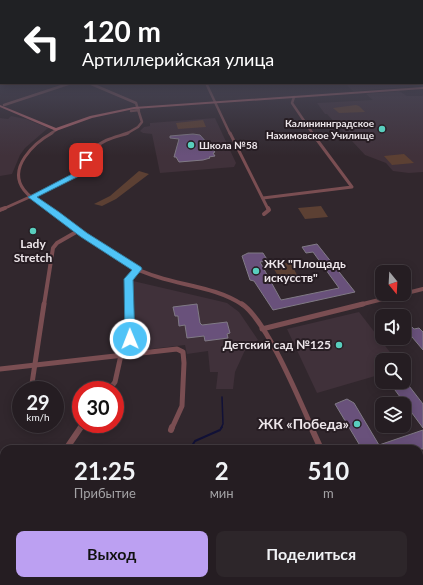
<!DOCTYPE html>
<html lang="ru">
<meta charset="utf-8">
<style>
:root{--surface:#251d22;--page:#2d262a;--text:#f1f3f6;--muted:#a3a2a5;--line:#423b40;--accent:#bca0f2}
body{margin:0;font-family:Lato,sans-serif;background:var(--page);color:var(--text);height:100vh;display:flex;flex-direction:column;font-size:15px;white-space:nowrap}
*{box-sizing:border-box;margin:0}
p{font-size:13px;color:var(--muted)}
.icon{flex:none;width:22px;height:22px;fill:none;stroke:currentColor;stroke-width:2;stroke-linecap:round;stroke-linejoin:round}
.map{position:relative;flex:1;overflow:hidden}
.panel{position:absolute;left:0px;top:445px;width:423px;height:140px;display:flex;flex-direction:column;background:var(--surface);border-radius:12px 12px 0 0;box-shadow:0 2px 10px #0003,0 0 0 1px var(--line)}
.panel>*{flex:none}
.banner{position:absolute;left:0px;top:0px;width:423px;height:84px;box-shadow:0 2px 10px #0003,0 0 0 1px var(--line);background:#202124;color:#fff;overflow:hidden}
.needle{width:26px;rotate:162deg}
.buttons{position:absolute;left:375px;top:265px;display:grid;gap:8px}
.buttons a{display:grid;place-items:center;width:36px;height:36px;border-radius:8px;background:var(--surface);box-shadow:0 2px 10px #0003,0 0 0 1px var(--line);font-size:20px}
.speed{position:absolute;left:12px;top:381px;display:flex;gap:8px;font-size:20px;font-weight:700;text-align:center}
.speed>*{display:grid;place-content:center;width:52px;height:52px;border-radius:50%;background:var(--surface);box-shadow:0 2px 10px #0003,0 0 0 1px var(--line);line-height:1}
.speed small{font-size:10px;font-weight:400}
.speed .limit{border:6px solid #d22;background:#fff;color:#111}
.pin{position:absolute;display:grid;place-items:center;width:34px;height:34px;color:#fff;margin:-17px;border-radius:8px;box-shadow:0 2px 6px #0006}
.me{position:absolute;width:44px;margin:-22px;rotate:359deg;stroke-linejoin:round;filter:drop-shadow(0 0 3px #0008)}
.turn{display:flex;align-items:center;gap:14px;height:84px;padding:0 16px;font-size:18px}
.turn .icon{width:52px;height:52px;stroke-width:2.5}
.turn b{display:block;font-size:28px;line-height:34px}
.eta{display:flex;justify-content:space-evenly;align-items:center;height:68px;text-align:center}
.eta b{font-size:24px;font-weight:700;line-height:28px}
.primary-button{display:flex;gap:8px;margin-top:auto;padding:8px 16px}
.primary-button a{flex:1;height:46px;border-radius:8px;background:var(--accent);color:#111;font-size:16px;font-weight:700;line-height:46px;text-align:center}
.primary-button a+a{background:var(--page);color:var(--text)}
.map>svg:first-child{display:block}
.built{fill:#40313a}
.green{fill:#5c4033}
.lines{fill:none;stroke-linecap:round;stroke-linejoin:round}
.stream-far1{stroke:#111137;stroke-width:1.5}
.stream{stroke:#111137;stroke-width:2}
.building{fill:#69517b;stroke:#807a85}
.minor-far4{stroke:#7a4e52;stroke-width:2.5}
.minor-far3{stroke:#7a4e52;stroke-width:3}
.minor-far2{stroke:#7a4e52;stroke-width:4}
.minor-far1{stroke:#7a4e52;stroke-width:5}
.minor{stroke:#7a4e52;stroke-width:6}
.secondary{fill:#a56067;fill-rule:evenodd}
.route{fill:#4fc3f7;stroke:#337fa1}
.poi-dot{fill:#59cebe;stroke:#271d23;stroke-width:1.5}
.labels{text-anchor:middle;stroke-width:4;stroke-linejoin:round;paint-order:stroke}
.far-poi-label{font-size:10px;font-weight:bold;fill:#ede6ea;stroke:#271d23;text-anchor:end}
.poi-label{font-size:12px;font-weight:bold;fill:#ede6ea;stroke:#271d23}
.near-poi-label{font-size:14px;font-weight:bold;fill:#ede6ea;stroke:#271d23;text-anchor:end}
</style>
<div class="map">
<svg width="423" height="585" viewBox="0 0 423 585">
<rect width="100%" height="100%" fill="#31272d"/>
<g class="built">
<polygon points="344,83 416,83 421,86 353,91"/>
<polygon points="399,91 407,96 423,96 423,172 409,173 393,171 386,163 365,155 327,114 325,114 317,103 373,100 366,94"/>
<polygon points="11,116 26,119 48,128 25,148 20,155 12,174 0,176 0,118 8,119"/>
<polygon points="215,118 236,163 234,167 160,173 152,134 143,133 140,131 144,127 150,126 150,123"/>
<polygon points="133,281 219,301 227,303 239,312 258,340 256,341 254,346 246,348 235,372 233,389 216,389 218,372 210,372 208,351 187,354 185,345 142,350 137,349"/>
<polygon points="359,312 396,360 382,360 382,374 317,393 287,329"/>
</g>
<g class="green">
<polygon points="356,105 359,106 365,112 339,113 333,108"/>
<polygon points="203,120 206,127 178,129 176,123"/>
<polygon points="404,154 414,163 392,165 384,156"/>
<polygon points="139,171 149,174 116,199 102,206 94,204 110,196"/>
<polygon points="321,206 328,217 305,219 298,208"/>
<polygon points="297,261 299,264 294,269 297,275 280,279 272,266"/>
</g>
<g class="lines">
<polyline class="stream-far1" points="221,428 223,424 222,397"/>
<polyline class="stream" points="190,449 195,441 220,430 222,427"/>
</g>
<g class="building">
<polygon points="193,134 200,135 215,152 213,153 215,156 209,157 210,158 203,160 179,162 176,157 174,157 179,139 170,138 170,136"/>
<polygon points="317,244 355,292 273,310 254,281 250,280 242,256 248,253 263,253 268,261 260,262 281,300 339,288 313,252 306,253 302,247"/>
<polygon points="197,304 200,323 202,325 227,322 230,333 227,334 228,338 205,341 204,336 187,338 185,325 179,326 178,316 175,316 173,307"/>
<polygon points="412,327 414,329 419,328 423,332 423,350 407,331 409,331 407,329"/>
<polygon points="406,382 423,404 423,428 392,386 397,383 398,384"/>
<polygon points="347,399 354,403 379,445 423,430 423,449 362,449 335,404"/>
</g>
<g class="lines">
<g class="minor-far4">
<polyline points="89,83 136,103 142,122 138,127 126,134"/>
<polyline points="206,83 230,134"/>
<polyline points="294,97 292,103 313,134"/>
<polyline points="4,105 71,83"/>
<polyline points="131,111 139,110"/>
<polyline points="50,134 56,130"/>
</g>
<g class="minor-far3">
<polyline points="230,133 268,209"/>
<polyline points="263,198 352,187 312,133"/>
<path d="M3 209 74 177C83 169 86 157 94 149 103 139 117 137 128 133"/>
<path d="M49 209C40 204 30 198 24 190 7 168 34 143 52 133"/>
</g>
<g class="minor-far2">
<path d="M47 208C78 226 104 254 137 269 171 286 212 284 243 305"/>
<polyline points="0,210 5,208"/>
<polyline points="264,214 269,210 268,208"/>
<polyline points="44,305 53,248 57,243 78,231"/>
<polyline points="129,305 129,279 138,269"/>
<polyline points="359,305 423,289"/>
</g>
<g class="minor-far1">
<polyline points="129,304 130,354"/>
<path d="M242 304C267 321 299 399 312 428"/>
<polyline points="262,329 363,304"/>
<polyline points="0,369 177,349 183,352 184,363 182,406 172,428"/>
<polyline points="31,390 44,304"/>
<polyline points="109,390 115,382 121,355"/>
<polyline points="80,428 83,424"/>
</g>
<g class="minor">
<polyline points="311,427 321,449"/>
<polyline points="171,430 172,427"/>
<polyline points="66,449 81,427"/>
<polyline points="0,556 4,555"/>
</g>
<polygon class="secondary" points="423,87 423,89 134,109 92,118 56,131 0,107 0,105 56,128 90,116 134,107"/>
</g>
<linearGradient id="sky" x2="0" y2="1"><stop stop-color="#1b1519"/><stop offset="0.47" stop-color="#484757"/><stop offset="1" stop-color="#484757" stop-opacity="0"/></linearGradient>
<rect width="423" height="156" fill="url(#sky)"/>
<polygon class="route" points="86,158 90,160 83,174 37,197 59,212 87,233 141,267 142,269 133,280 135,339 133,341 126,341 125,339 124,279 132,270 81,237 28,197 78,171 83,160"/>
<g class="poi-dot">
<circle cx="382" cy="129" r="4"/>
<circle cx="191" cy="145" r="4"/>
<circle cx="33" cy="231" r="4"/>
<circle cx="256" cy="271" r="4"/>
<circle cx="339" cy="345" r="4"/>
<circle cx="357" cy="424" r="4"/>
</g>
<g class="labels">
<g class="far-poi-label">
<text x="374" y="127">Калининнградское<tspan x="374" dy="12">Нахимовское Училище</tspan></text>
<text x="199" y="149" text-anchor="start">Школа №58</text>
</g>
<g class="poi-label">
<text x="33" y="248">Lady<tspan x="33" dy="14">Stretch</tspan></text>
<text x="264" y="268" text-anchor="start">ЖК "Площадь<tspan x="264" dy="14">искусств"</tspan></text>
<text x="331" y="349" text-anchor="end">Детский сад №125</text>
</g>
<g class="near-poi-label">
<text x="349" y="429">ЖК «Победа»</text>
</g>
</g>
</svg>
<div class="buttons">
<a><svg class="needle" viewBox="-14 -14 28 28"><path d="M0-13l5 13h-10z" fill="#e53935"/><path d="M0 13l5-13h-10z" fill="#a3a2a5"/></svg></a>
<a><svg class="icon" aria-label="sound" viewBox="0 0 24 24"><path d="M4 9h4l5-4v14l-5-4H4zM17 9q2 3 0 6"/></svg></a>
<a><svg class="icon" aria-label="search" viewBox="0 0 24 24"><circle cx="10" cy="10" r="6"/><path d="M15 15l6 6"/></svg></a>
<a><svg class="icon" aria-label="layers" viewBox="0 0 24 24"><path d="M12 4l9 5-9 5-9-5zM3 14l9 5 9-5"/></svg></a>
</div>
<div class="speed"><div>29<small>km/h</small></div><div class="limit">30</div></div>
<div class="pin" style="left:86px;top:160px;background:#d93025"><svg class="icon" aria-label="arrive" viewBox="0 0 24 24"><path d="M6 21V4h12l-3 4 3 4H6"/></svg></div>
<svg class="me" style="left:130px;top:339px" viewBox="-20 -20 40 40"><circle r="17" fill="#4fc3f7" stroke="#fff" stroke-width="3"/><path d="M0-11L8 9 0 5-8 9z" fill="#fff"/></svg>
<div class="banner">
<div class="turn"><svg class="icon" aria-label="left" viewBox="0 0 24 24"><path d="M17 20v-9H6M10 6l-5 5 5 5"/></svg><div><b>120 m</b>Артиллерийская улица</div></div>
</div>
<section class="panel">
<div class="eta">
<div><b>21:25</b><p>Прибытие</p></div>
<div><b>2</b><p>мин</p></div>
<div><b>510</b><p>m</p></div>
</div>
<div class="primary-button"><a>Выход</a><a>Поделиться</a></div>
</section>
</div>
